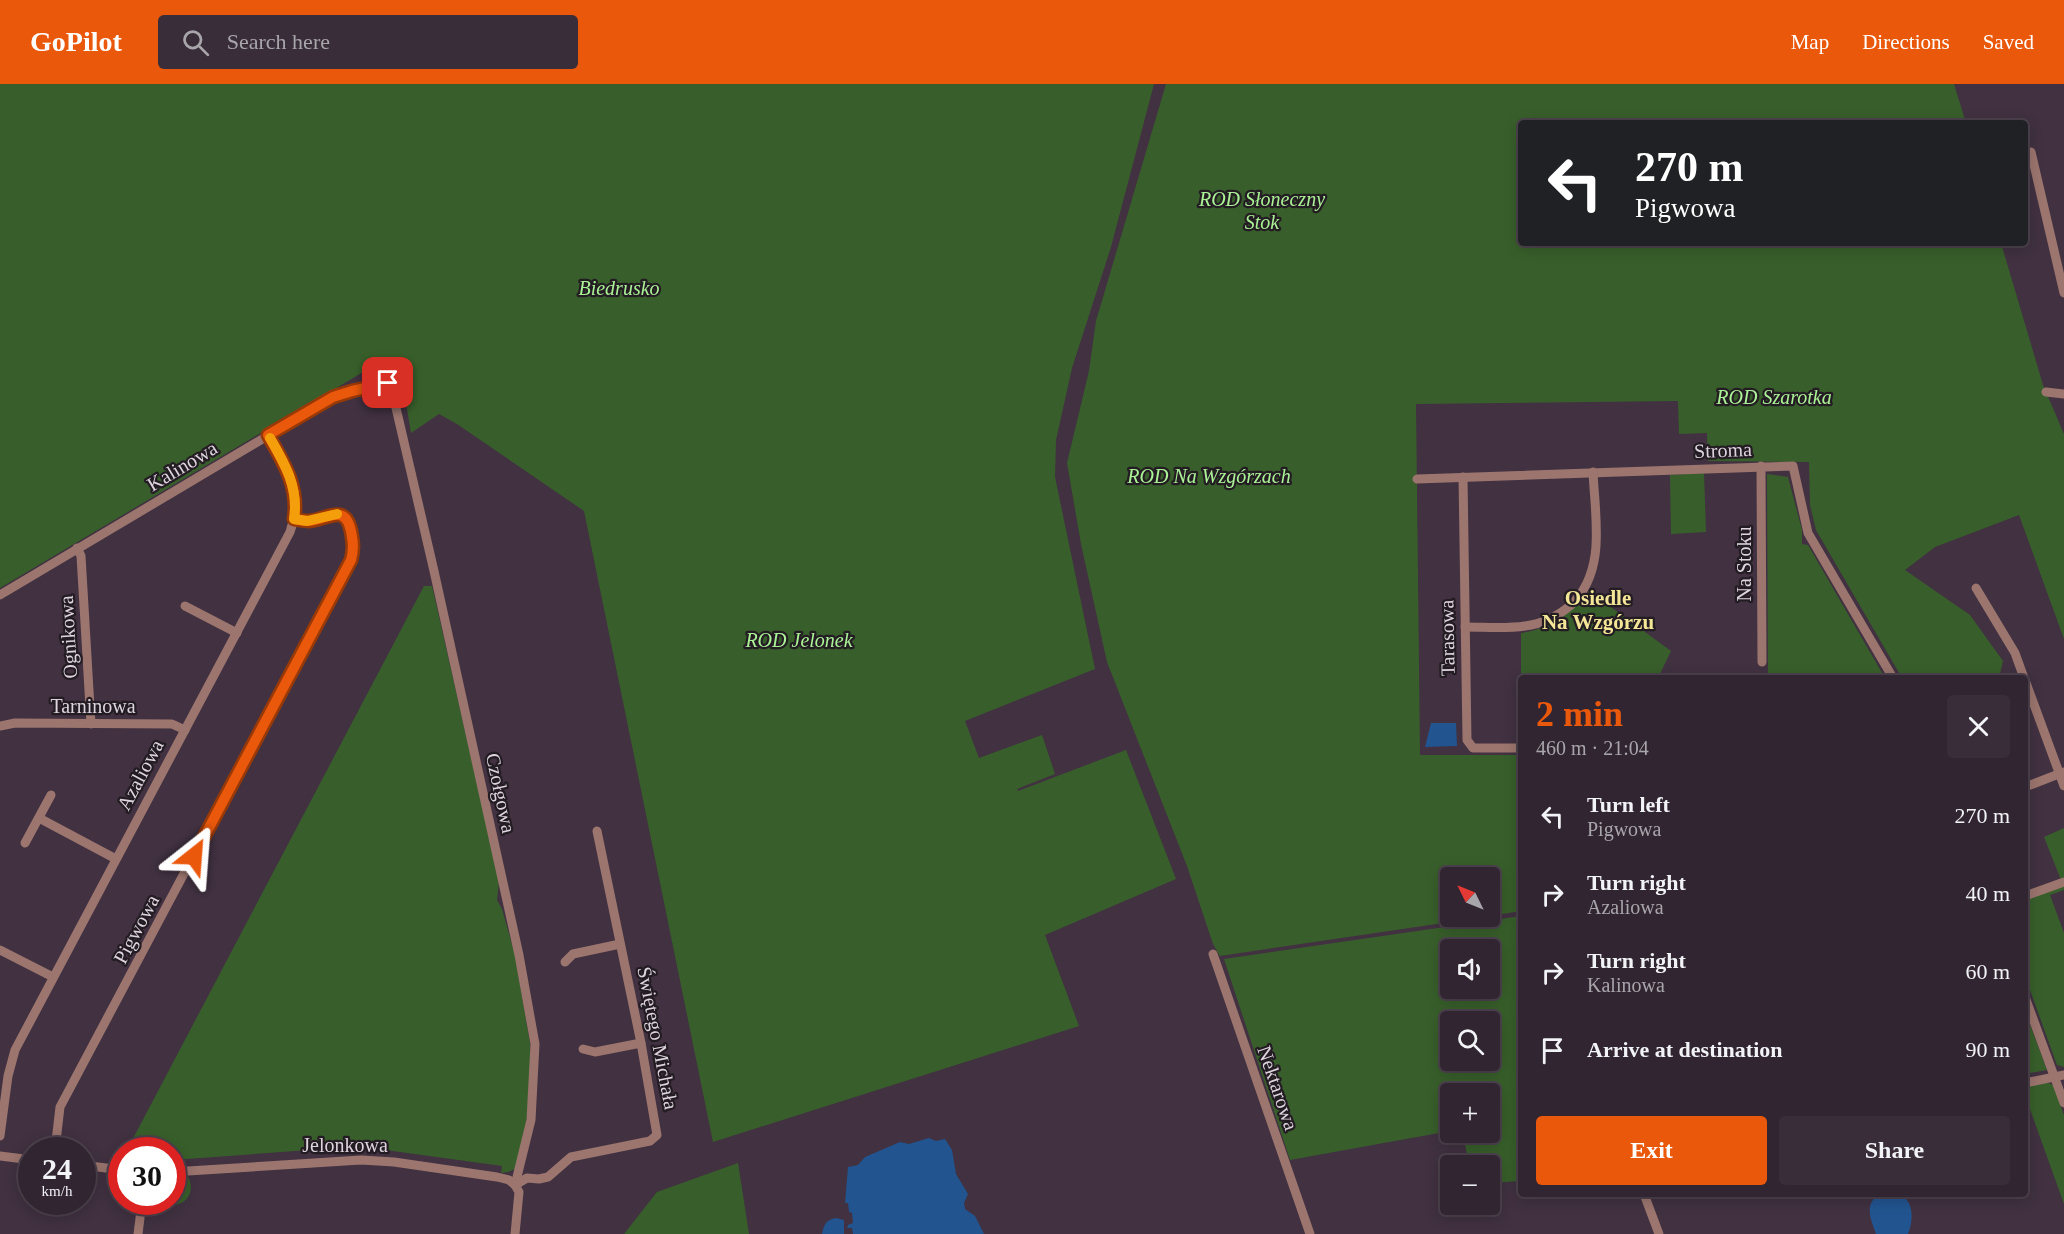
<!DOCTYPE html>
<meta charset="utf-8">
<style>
:root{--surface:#312531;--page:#392d39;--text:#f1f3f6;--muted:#a8a5ab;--line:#4c424d;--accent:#ea580c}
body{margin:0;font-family:Georgia,serif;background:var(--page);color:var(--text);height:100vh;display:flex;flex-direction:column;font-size:22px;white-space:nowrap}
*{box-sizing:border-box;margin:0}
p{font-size:20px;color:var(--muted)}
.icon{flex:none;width:33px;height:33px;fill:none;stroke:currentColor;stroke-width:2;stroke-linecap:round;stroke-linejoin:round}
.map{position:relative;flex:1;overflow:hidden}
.details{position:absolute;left:1518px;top:591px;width:510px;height:522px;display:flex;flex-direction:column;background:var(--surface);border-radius:6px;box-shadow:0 3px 15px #0003,0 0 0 2px var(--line)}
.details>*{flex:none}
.top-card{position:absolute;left:1518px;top:36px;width:510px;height:126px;border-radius:6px;box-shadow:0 3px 15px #0003,0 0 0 2px var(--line);background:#202124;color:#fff;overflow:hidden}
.needle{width:39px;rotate:313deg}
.tools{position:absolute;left:1440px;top:783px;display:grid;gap:12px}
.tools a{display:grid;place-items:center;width:60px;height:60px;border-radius:6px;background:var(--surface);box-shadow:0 3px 15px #0003,0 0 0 2px var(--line);font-size:30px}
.speed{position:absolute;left:18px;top:1053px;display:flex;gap:12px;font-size:30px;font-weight:700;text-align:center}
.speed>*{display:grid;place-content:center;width:78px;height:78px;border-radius:50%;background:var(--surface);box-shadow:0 3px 15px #0003,0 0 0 2px var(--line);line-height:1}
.speed small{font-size:15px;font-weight:400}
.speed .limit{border:9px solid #d22;background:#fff;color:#111}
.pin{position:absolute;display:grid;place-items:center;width:51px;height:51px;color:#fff;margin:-26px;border-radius:12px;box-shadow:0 3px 9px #0006}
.me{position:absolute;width:66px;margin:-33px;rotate:28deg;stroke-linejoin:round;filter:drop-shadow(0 0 4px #0008)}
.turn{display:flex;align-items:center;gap:21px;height:126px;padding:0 18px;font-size:27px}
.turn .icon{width:78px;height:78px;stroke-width:2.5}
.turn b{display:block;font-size:42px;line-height:51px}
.round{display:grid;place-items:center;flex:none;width:63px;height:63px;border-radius:6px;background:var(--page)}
.overview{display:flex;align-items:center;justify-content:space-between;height:102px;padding:0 18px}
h1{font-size:36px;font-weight:700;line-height:45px;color:var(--accent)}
.button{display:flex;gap:12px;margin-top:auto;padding:12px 18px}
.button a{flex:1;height:69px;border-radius:6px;background:var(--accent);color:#fff;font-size:24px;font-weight:700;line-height:69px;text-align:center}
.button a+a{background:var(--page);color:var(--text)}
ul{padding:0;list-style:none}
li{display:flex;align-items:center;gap:18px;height:78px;padding:0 18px}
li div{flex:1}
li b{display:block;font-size:22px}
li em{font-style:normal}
header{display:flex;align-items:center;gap:36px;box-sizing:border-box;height:84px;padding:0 30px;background:var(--accent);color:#fff}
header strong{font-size:28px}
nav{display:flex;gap:33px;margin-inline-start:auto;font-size:21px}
.search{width:420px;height:54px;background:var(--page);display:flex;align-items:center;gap:15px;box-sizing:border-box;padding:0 21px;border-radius:6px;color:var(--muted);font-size:22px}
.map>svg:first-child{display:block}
.green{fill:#385f2b;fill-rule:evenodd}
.water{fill:#22548f}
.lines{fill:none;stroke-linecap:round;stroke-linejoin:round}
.street{stroke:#9b756e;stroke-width:9}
.route-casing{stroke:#983908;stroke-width:15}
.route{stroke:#ea580c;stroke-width:10}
.slow{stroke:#f59e0b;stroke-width:10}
.labels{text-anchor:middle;stroke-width:4.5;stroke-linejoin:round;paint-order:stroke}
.park-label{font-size:20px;font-style:italic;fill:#abf296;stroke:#231c23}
.street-label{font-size:20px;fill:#ded4de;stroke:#231c23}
.neighbourhood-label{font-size:21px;font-weight:bold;fill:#f4e697;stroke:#231c23}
</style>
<header>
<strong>GoPilot</strong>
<div class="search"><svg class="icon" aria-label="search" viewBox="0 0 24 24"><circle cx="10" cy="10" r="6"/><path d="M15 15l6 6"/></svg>Search here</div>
<nav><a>Map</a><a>Directions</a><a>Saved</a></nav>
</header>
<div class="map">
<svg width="2064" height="1150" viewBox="0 0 2064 1150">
<rect width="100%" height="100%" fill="#413141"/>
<g class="green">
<polygon points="0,0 1154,0 1111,163 1072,284 1056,356 1055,393 1095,585 965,637 979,674 1042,651 1055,690 1017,705 1018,707 1126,666 1176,795 1045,851 1079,942 713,1058 584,427 457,340 439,330 411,349 403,301 375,281 0,504"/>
<polygon points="1166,0 1954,0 1966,39 1521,39 1521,159 2001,159 2043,301 2064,350 2064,555 2019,431 1935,463 1905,486 1970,531 2003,577 1999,594 1902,594 1816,446 1810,421 1809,378 1708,377 1707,349 1679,350 1678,317 1416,320 1420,671 1521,671 1521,827 1490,832 1490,794 1450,794 1450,832 1484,833 1220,872 1213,860 1187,782 1107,578 1081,460 1067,379 1089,287 1096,237"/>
<polygon points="1704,389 1706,448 1671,450 1670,391"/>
<polygon points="1767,390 1788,393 1802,446 1802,460 1808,461 1885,594 1768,594"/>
<polygon points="424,502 432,502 499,797 497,816 502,825 515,871 530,959 531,1009 521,1071 515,1085 508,1088 501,1089 502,1082 371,1064 336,1064 173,1076 172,1066 127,1066"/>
<path d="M1589 507 1671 567 1658 594H1521V601V549C1551 545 1570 529 1589 507Z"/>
<polygon points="2064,744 2064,795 2061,796 2044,753"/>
<polygon points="2064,801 2064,806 2050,811 2064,849 2064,983 2057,981 2025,892 2025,815"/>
<path d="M1521 832V1097L1490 1099V1082L1469 1081 1463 1049 1490 1048V1010H1450V1047L1290 1076 1224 875ZM1450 866H1490V904H1450ZM1450 938H1490V976H1450Z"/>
<polygon points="2025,927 2047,986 2025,990"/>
<polygon points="2046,998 2053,1001 2064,1031 2064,1120 2026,1014 2026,1009 2029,1003"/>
<polygon points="738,1079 749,1150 624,1150 657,1108"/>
<path d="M183 1091 189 1094C198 1119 172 1127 154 1118H172L173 1092Z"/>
</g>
<g class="water">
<polygon points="1431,639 1456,639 1457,662 1425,663"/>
<polygon points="929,1054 936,1057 945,1055 952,1066 956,1090 968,1110 964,1119 965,1125 975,1132 984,1150 853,1150 852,1144 847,1144 848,1141 853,1139 852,1129 849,1128 848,1119 845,1119 848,1083 858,1081 865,1073 900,1058 909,1060"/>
<path d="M1880 1110C1886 1110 1894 1109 1900 1111 1915 1117 1913 1139 1908 1150H1876C1871 1135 1863 1120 1880 1110Z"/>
<path d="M836 1134 844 1136V1150H822C824 1140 826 1136 836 1134Z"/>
</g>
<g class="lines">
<g class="street">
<polyline points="2031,68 2064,209"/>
<polyline points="382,280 393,311 434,487 519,871 535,960 531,1036 515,1101 519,1108 515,1150"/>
<polyline points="2046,308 2064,310"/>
<polyline points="1761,382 1762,578"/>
<polyline points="1463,393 1467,656 1473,664 1521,664"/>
<polyline points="1417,395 1793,382 1808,449 1893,594"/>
<polyline points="77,464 81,472 91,640"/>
<polyline points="1976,504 2015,569 2024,594"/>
<polyline points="0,511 333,313 352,307 389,299"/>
<polyline points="185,522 237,549"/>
<path d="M1465 543C1485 543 1506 545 1525 542 1543 540 1558 532 1571 521 1607 487 1595 433 1593 388"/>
<polyline points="2025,596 2064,702"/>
<polyline points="0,642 15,639 172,640 185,646"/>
<polyline points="2025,703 2064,688"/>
<polyline points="39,734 116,775"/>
<polyline points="25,759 51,711"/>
<polyline points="2025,812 2064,798"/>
<polyline points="0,866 53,893"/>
<polyline points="1213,870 1310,1150"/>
<polyline points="565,878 573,870 620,860"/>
<polyline points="2025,913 2064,1019"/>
<polyline points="583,965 595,968 641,959"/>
<polyline points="2025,999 2064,991"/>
<path d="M0 1052 8 992 15 966 290 448C304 409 287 385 268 351"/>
<path d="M55 1066 60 1023 351 475C356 461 353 445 345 432 330 428 313 438 294 435"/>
<polyline points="0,1072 32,1076"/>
<polyline points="82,1081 122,1086"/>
<polyline points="172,1088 361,1076 394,1078 497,1093 509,1096 515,1101"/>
<polyline points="515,1101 527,1094 539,1095 548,1093 571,1073 650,1057 657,1051 641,959 597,747"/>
<polyline points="1644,1110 1659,1150"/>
<polyline points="138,1150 142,1118"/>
</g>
</g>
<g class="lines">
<defs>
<path id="route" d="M194 772 351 476C354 465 353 458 351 447 345 419 328 435 309 437 304 437 299 436 294 435 299 403 284 379 268 351L333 313 352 307 388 299"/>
</defs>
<use href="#route" class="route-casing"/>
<use href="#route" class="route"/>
<path class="slow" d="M270 354C285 380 299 404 294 435L307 437 337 430"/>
</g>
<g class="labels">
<g class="park-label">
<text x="1262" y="122">ROD Słoneczny<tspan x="1262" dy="23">Stok</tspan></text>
<text x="619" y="211">Biedrusko</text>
<text x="1774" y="320">ROD Szarotka</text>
<text x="1209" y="399">ROD Na Wzgórzach</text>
<text x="799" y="563">ROD Jelonek</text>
</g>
<g class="street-label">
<text transform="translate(1723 366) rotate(-2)" y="7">Stroma</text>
<text transform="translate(182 382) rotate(-31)" y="7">Kalinowa</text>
<text transform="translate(1744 480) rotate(-90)" y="7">Na Stoku</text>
<text transform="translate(68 553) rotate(-93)" y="7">Ognikowa</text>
<text transform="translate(1447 554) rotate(-91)" y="7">Tarasowa</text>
<text x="93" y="629">Tarninowa</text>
<text transform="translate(140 691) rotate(-62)" y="7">Azaliowa</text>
<text transform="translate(501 709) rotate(78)" y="7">Czołgowa</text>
<text transform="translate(136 845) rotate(-62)" y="7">Pigwowa</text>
<text transform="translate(658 954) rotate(79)" y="7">Świętego Michała</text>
<text transform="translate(1278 1004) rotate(71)" y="7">Nektarowa</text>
<text x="345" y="1068">Jelonkowa</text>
</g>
<g class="neighbourhood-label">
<text x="1598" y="521">Osiedle<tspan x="1598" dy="24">Na Wzgórzu</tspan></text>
</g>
</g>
</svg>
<div class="tools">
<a><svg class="needle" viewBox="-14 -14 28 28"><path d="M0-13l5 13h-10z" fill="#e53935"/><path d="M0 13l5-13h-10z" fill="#a8a5ab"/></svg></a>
<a><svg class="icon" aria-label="sound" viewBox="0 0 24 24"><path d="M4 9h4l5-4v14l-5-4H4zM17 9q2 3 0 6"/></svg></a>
<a><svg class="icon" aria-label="search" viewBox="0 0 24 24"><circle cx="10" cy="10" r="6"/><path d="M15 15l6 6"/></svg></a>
<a>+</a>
<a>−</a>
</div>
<div class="speed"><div>24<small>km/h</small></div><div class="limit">30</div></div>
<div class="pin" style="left:388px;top:299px;background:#d93025"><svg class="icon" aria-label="arrive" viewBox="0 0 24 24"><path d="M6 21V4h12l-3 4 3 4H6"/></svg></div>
<svg class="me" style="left:194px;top:772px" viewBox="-20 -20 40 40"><path d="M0-17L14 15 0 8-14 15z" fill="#ea580c" stroke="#fff" stroke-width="4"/></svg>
<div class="top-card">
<div class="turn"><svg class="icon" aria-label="left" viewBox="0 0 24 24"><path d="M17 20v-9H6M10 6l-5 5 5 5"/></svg><div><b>270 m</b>Pigwowa</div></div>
</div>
<section class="details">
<div class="overview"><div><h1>2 min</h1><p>460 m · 21:04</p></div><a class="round"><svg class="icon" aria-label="close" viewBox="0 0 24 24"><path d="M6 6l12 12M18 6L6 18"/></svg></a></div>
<ul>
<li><svg class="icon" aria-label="left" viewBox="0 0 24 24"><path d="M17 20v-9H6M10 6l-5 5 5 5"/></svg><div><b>Turn left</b><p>Pigwowa</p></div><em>270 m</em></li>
<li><svg class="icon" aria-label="right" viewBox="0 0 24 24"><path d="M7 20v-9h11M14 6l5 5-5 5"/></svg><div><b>Turn right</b><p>Azaliowa</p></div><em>40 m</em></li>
<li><svg class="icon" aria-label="right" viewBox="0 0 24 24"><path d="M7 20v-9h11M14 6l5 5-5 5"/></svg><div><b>Turn right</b><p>Kalinowa</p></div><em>60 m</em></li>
<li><svg class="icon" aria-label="arrive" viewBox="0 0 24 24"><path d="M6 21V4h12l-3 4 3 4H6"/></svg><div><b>Arrive at destination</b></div><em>90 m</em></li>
</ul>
<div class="button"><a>Exit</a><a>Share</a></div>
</section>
</div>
